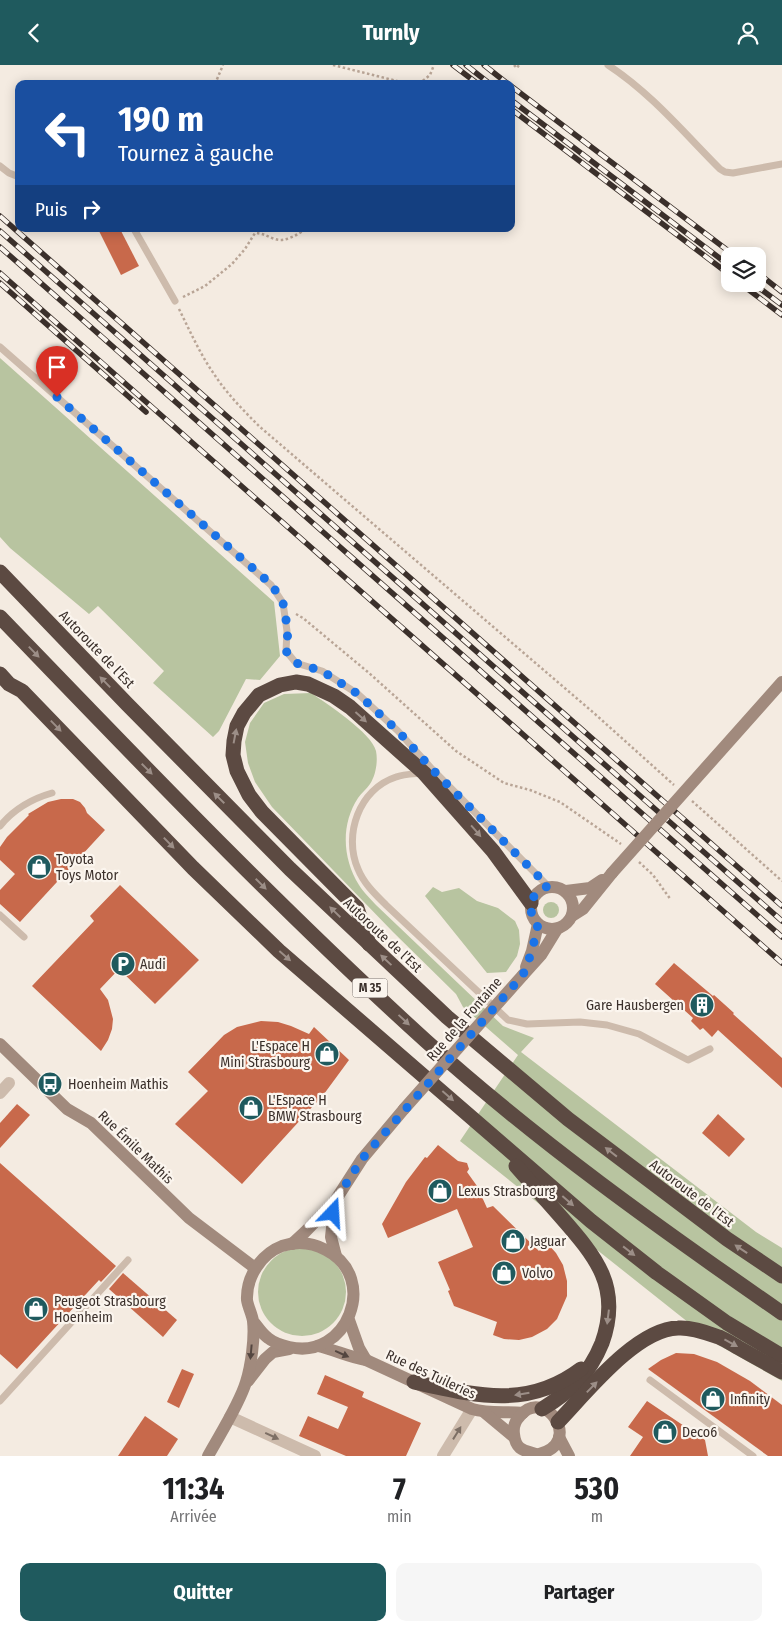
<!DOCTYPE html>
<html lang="fr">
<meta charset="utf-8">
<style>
:root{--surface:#fff;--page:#f6f6f6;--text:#202124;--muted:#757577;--accent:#1f5a5e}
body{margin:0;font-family:"Fira Sans Condensed",sans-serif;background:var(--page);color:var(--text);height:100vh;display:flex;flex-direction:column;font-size:19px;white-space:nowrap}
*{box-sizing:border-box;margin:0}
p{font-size:16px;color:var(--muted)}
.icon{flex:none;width:28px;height:28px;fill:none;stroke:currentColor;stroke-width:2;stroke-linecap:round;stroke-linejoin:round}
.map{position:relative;height:1391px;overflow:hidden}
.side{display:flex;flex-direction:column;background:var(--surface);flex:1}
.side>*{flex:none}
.banner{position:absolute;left:15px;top:15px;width:500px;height:152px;border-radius:10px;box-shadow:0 2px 12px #0003;background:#1a4fa0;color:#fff;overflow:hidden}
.buttons{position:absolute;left:721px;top:182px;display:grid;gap:10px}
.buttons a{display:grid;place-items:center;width:45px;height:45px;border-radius:10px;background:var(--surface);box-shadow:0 2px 12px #0003;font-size:25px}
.pin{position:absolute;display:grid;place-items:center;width:42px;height:42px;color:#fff;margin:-51px -21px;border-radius:50% 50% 50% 0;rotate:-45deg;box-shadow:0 0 5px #0007}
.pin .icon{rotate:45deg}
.me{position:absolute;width:55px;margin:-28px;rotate:20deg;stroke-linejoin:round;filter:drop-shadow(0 0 4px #0008)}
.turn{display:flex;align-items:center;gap:18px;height:105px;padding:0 20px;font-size:22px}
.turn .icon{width:65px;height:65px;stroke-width:2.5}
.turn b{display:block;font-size:35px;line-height:42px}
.then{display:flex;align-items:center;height:48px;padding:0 20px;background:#0003;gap:10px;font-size:19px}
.eta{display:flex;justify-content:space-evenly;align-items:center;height:85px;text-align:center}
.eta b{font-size:30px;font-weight:700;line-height:35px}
.primary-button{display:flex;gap:10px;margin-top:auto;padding:10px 20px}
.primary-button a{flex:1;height:58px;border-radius:10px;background:var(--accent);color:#fff;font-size:20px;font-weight:700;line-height:58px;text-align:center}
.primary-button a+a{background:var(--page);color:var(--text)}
header{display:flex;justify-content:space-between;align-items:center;height:65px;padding:0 20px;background:var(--accent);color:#fff;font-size:22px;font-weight:700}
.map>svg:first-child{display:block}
.green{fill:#b8c4a0}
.building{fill:#c8694b}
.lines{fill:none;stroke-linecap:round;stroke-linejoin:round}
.path{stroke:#b9a596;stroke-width:2.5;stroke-dasharray:2.5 2.5;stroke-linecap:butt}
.lane{stroke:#cdbbac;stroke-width:7}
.street{stroke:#cdbbac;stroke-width:12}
.secondary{stroke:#a18a7d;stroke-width:12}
.highway{stroke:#5c4a42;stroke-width:15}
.rail-casing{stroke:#3b302b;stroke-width:5.5}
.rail{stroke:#fbf5ee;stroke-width:4;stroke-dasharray:11;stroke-linecap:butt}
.secondary-bridge{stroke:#a18a7d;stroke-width:12}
.oneway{fill:#9c8e87}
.oneway2{fill:#544640}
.oneway3{fill:#7d6f65}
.route{stroke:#1a73e8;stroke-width:9;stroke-dasharray:0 16.2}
.labels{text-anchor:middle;stroke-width:4.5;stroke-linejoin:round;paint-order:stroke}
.shield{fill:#fbf5ee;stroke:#756b66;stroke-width:1}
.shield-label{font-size:12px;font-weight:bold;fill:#3b302b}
.street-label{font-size:14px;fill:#3b302b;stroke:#fbf5ee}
.poi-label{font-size:14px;fill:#3b302b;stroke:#fbf5ee;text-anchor:start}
</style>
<header><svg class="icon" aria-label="back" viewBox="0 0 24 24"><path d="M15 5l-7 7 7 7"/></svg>Turnly<svg class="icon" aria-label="person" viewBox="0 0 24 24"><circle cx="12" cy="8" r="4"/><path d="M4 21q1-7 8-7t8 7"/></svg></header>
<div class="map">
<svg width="782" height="1391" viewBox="0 0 782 1391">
<rect width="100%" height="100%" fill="#f4ebe1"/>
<g class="green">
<polygon points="0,293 274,537 280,591 260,615 246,614 219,666 213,672 153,618 164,606 98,541 89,549 10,483 0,472"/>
<path d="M311 628C326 638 372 668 376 686 378 696 376 710 370 719 367 724 361 728 358 733 341 759 342 793 359 820 363 827 370 833 376 840L503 961 534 973 521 987 756 1167 782 1183V1316L713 1277 460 1076 518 990 463 942 456 929 393 867 272 742 255 717 248 698 245 677 250 658 264 638 284 629Z"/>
<polygon points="433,822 442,827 459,823 477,836 498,843 515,856 519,865 520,879 517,891 506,907 487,908 425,831"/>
<circle cx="551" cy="845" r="8"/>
<circle cx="302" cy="1227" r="44"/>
</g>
<g class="building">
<polygon points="98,164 120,164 139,201 121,210"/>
<polygon points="61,734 73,734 80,737 85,743 87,748 105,765 20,857 0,839 0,825 15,809 0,795 0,782 7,772 29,750 28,749 48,737"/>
<polygon points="120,820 199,895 155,939 119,904 100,924 108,935 113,954 112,964 108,975 101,986 32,921 94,856 90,851"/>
<polygon points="674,898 713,931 714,930 734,948 733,949 782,993 782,1023 718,965 712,972 703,963 700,965 691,956 693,953 655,919"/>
<polygon points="261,956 278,957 291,961 309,969 314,962 349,995 324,1029 242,1119 175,1059 208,1026 188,1007 224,970 237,962"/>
<polygon points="17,1039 30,1050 0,1083 0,1058"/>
<polygon points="718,1049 745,1074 729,1092 702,1068"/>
<polygon points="438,1080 458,1096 467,1098 469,1104 467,1107 477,1121 487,1143 493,1141 539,1186 547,1178 556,1188 563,1200 567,1216 567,1231 557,1254 547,1264 532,1272 519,1275 504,1274 493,1270 497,1257 454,1241 448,1226 450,1225 438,1197 473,1182 457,1144 388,1173 382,1159 406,1117 425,1092 427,1093"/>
<polygon points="0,1098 116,1201 101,1217 99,1215 17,1304 0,1289"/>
<polygon points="123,1208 177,1255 163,1272 109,1224"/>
<polygon points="676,1288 694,1289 717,1297 750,1316 782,1340 782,1391 768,1391 648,1304 661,1295"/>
<polygon points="182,1304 194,1309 179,1343 167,1337"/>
<polygon points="325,1310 364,1327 362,1332 421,1358 406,1391 346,1391 299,1371 308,1351 338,1364 348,1342 317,1329"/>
<polygon points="647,1336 705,1375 708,1391 630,1391 643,1372 628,1362"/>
<polygon points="145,1351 178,1374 167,1391 118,1391"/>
</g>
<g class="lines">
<g class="path">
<polyline points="333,0 409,19"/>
<polyline points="514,0 517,3 519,0"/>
<polyline points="215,19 223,0"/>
<polyline points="419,19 430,10 434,0"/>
<path d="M183 232 205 221 232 199 245 184 255 168C263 168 268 172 275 174 285 178 298 169 306 164"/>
<path d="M179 244C190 266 200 289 214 309 227 329 244 346 260 362L595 649 674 720"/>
<polyline points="296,549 303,553 369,608 456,686 504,718 530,725 560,737 621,779"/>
<polyline points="692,736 782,816"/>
<polyline points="639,797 653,810 671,835"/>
</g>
<g class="lane">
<path d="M608 0C651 28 684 68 720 104L725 107 733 108 782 99"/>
<polyline points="0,101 9,108 19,112"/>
<polyline points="134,164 175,236"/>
<polyline points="0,282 271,520 283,538 287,566 286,586 296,598 322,606 358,629 398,666 432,704 548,821"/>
<path d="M423 708C414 709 404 709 396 712 359 724 343 770 358 804 364 819 376 830 386 840L508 955 527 959 580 957 607 960 639 969 688 995 710 984"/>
<path d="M0 761C14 744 31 734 52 728"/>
<polyline points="0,850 24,872"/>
<polyline points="650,1315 753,1391"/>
<polyline points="0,1336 128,1195"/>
</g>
<g class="street">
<polyline points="0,1028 9,1018"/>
<polyline points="230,1352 315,1391"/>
<polyline points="443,1391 472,1344"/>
</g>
<g class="secondary">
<circle cx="552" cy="843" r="21"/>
<polyline points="566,826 590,823 602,815"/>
<polyline points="572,851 583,844 612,808"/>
<polyline points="526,902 532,886 538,859"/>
<polyline points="523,910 541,890 557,864"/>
<polyline points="0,979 67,1044 91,1058 189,1153 255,1203"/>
<polyline points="335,1136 331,1172 336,1191"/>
<polyline points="292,1179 305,1167 335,1136 362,1094 404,1044"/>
<polyline points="349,1255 359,1283 366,1295"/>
<path d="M318 1281C335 1285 349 1292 366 1295L472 1344C490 1349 505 1346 523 1348"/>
<polyline points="248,1316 265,1294 273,1287 289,1284"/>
<polyline points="485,1348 514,1372"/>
<polyline points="559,1372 569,1391"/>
<path d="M539 1389C584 1378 545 1321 520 1351 515 1356 513 1362 514 1369 516 1389 529 1385 541 1391"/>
<path d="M208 1391C220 1369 239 1340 246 1317 251 1301 255 1273 253 1256 252 1249 248 1242 247 1235 246 1212 261 1189 282 1181 297 1176 313 1178 326 1185 380 1213 347 1296 289 1282 281 1280 274 1278 268 1273 262 1269 258 1262 253 1256"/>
</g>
<g class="highway">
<polyline points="0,507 127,639 290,804 447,952 568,1054 727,1174 782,1211"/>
<path d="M0 552C139 696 277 841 426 976 537 1076 659 1163 782 1248"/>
<polyline points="0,609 9,619 22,626 193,803 279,886 591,1156 657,1208 727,1258 782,1291"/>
<polyline points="369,879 357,843 262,747 249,730 237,706 233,690 234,676 237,661 244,648 259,630 280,620 296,617 308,619 334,631 350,642 424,708 493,786 531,838"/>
<path d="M516 1101C531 1118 546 1135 561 1152 596 1192 622 1222 602 1278 589 1310 571 1326 542 1344"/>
<path d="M414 1317C474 1330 527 1345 581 1304"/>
<path d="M558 1357C586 1328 636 1264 678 1263 691 1262 707 1268 719 1272 726 1275 732 1279 739 1283 753 1291 768 1299 782 1307"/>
</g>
<defs>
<g id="rail">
<polyline points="453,0 478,19"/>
<polyline points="466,0 490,19"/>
<polyline points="484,0 508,19"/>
<polyline points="511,21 735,191"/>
<polyline points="511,35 730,201"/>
<polyline points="511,44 730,210"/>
<polyline points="0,151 782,841"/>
<polyline points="0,166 782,856"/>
<polyline points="0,182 782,872"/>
<polyline points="0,208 782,898"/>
<polyline points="758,208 782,227"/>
<polyline points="0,218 146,347"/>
<polyline points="741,219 782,250"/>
<polyline points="754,219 782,240"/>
</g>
</defs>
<use href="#rail" class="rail-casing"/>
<use href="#rail" class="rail"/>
<g class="secondary-bridge">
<polyline points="612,808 782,617"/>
<polyline points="404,1044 523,910"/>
</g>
</g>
<defs><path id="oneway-solid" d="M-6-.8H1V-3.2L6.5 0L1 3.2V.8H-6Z" transform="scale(1.25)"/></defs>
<g class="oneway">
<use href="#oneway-solid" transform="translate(34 587) rotate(46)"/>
<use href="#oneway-solid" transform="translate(105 617) rotate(-134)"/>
<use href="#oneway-solid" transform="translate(361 652) rotate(42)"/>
<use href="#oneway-solid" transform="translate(56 661) rotate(46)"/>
<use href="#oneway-solid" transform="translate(235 671) rotate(-79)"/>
<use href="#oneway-solid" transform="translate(147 704) rotate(45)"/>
<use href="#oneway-solid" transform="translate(219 733) rotate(-135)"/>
<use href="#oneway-solid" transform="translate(476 766) rotate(49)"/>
<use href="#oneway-solid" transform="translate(169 778) rotate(46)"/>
<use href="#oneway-solid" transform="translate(261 819) rotate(45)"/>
<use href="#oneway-solid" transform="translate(335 847) rotate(-136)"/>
<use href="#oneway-solid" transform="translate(285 891) rotate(41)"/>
<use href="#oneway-solid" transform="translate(386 895) rotate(-137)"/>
<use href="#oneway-solid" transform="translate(404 955) rotate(43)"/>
<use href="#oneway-solid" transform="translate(448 1031) rotate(41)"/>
<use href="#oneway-solid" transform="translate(611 1087) rotate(-142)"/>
<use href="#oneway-solid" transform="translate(568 1136) rotate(41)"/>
<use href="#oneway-solid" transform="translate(741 1184) rotate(-146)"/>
<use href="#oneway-solid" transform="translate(629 1186) rotate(38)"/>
<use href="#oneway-solid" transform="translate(608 1252) rotate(97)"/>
<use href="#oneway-solid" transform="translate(731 1278) rotate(29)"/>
<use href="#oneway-solid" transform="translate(592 1322) rotate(-46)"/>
<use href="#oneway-solid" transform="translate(522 1329) rotate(171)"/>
</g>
<g class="oneway2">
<use href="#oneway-solid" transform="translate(251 1287) rotate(95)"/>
<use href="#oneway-solid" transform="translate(342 1289) rotate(24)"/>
</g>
<g class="oneway3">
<use href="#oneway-solid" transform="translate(457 1368) rotate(-58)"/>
<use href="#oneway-solid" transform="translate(272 1371) rotate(25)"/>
</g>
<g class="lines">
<path class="route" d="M57 332 272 520 283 538 288 566 286 586 296 598 322 606 358 629 398 666 432 704 548 821C530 828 525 844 538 859L532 886 523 910 362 1094 335 1136 333 1148"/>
</g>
<defs>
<symbol id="shop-disc" viewBox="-11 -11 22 22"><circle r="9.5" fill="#1f5a5e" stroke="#fbf5ee"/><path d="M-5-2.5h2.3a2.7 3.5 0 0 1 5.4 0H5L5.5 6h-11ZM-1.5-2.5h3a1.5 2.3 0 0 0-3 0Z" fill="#fff"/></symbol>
<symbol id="parking-disc" viewBox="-11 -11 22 22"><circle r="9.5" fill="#1f5a5e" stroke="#fbf5ee"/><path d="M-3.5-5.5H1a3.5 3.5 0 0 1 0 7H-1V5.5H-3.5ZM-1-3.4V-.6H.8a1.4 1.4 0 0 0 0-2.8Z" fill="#fff"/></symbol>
<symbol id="building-disc" viewBox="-11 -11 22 22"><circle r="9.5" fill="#1f5a5e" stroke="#fbf5ee"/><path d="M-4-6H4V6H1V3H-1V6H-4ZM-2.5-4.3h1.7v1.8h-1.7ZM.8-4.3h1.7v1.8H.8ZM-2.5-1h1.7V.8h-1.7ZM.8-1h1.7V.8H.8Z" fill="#fff"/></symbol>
<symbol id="bus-disc" viewBox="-11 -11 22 22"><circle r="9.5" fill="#1f5a5e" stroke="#fbf5ee"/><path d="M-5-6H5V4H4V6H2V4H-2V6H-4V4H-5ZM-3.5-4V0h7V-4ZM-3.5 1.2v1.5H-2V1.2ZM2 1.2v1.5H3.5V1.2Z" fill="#fff"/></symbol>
</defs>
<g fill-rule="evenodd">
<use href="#shop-disc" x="25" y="788" width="28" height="28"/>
<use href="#parking-disc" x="109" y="885" width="28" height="28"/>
<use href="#building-disc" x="688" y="926" width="28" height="28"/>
<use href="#shop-disc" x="313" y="975" width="28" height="28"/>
<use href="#bus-disc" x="36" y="1005" width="28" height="28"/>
<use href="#shop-disc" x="237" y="1029" width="28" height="28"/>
<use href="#shop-disc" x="426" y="1112" width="28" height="28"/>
<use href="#shop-disc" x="499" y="1162" width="28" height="28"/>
<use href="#shop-disc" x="490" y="1194" width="28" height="28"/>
<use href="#shop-disc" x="22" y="1230" width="28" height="28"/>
<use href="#shop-disc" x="699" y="1320" width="28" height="28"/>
<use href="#shop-disc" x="651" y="1353" width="28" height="28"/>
</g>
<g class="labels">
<rect class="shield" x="352.5" y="913.5" width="35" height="19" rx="4"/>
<g class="shield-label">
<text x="370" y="927">M 35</text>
</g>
<g class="street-label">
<text transform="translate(97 584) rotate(46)" y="5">Autoroute de l’Est</text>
<text transform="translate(383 870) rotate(43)" y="5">Autoroute de l’Est</text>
<text transform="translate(464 954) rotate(-49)" y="5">Rue de la Fontaine</text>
<text transform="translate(136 1082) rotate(44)" y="5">Rue Émile Mathis</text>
<text transform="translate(692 1128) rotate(37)" y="5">Autoroute de l’Est</text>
<text transform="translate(431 1309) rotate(25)" y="5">Rue des Tuileries</text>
</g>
<g class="poi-label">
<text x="56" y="799">Toyota<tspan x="56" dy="16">Toys Motor</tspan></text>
<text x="140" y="904">Audi</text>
<text x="684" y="945" text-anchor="end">Gare Hausbergen</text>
<text x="310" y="986" text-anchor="end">L'Espace H<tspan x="310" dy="16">Mini Strasbourg</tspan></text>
<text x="68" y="1024">Hoenheim Mathis</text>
<text x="268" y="1040">L'Espace H<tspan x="268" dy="16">BMW Strasbourg</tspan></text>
<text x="458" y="1131">Lexus Strasbourg</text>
<text x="530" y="1181">Jaguar</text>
<text x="522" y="1213">Volvo</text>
<text x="54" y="1241">Peugeot Strasbourg<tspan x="54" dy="16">Hoenheim</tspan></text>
<text x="730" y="1339">Infinity</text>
<text x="682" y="1372">Deco6</text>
</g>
</g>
</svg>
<div class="buttons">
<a><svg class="icon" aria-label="layers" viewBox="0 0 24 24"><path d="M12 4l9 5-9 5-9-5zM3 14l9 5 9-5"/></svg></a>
</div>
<div class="pin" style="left:57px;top:332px;background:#d93025"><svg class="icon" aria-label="arrive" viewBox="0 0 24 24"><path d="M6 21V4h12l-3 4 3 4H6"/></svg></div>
<svg class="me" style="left:333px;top:1148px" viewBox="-20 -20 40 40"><path d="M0-17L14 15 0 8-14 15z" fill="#1a73e8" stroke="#fff" stroke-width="4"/></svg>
<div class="banner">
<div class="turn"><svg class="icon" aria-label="left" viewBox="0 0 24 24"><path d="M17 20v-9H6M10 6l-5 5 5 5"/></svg><div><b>190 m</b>Tournez à gauche</div></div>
<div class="then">Puis<svg class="icon" aria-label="right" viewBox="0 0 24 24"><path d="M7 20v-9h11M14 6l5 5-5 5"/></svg></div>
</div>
</div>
<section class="side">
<div class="eta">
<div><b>11:34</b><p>Arrivée</p></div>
<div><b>7</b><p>min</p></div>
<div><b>530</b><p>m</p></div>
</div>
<div class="primary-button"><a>Quitter</a><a>Partager</a></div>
</section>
